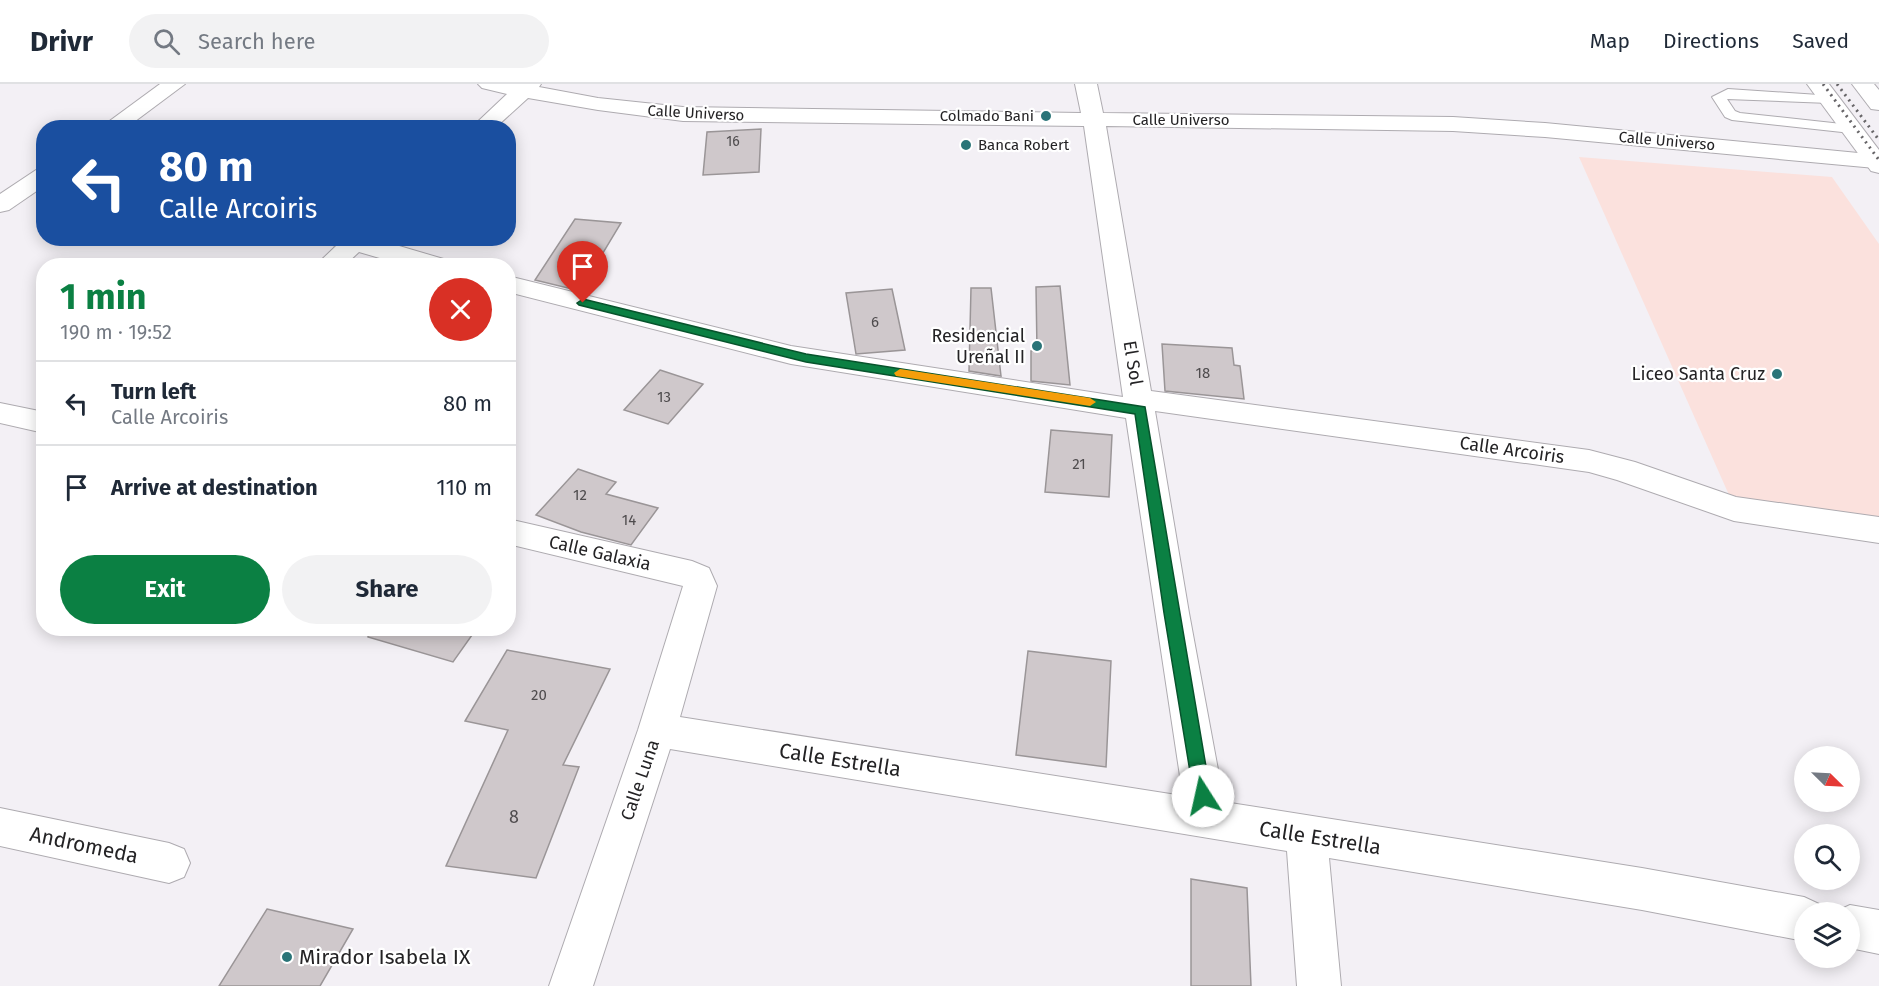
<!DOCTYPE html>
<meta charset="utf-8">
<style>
:root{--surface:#fff;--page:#f2f2f3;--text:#1f2937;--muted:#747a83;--line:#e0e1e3;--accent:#0b8043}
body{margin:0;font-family:"Fira Sans",sans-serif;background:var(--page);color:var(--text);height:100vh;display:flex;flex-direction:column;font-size:22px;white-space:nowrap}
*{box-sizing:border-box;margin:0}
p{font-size:20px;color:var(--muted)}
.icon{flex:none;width:33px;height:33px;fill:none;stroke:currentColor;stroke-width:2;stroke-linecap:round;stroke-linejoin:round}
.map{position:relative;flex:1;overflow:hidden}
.drawer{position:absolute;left:36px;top:174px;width:480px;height:378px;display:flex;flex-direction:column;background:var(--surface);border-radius:24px;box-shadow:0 3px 15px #0003}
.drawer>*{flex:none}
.guide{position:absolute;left:36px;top:36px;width:480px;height:126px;border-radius:24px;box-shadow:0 3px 15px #0003;background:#1a4fa0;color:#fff;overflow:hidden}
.needle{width:39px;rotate:114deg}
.fabs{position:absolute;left:1794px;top:662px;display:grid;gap:12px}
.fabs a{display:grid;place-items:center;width:66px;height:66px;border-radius:50%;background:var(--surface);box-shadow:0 3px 15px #0003;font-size:30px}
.pin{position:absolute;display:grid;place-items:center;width:51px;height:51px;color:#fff;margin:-62px -26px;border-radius:50% 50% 50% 0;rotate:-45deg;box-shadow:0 0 6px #0007}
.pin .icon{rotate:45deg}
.me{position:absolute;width:66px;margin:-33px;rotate:350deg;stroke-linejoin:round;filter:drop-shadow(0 0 4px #0008)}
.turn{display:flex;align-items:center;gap:21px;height:126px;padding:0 24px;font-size:27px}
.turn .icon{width:78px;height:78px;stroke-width:2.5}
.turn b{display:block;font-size:42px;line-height:51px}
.round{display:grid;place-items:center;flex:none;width:63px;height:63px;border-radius:32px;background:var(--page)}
.summary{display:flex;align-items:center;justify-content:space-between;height:102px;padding:0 24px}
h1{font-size:36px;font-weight:700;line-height:45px;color:var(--accent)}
.button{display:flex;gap:12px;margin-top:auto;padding:12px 24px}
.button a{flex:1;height:69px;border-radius:36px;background:var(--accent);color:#fff;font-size:24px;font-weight:700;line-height:69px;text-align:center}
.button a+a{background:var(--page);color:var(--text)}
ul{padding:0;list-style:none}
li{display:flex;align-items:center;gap:18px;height:84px;padding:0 24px;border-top:2px solid var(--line)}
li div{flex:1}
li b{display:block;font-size:22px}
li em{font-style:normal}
header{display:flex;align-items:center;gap:36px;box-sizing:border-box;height:84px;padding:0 30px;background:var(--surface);border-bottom:2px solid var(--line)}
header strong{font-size:28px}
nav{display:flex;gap:33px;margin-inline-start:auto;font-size:21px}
.search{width:420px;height:54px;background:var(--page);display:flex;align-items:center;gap:15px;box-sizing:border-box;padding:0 21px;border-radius:33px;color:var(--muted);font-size:22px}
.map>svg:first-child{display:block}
.education{fill:#fbe1dd}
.building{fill:#cfc8cb;stroke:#9a9597;stroke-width:1.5}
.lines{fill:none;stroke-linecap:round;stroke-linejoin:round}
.lane-casing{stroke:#aeabb0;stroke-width:2}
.street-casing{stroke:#aeabb0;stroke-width:2}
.primary-casing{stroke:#aeabb0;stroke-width:2}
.lane{fill:#fff;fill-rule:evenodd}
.street{fill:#fff;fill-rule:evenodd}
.primary{fill:#fff;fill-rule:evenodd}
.rail{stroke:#676568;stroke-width:3;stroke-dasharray:2 4.5;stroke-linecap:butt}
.route{fill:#0b8043;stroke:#07532c;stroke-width:1.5}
.slow{fill:#f59e0b}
.poi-dot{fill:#2a7478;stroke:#fff;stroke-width:2}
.labels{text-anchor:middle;stroke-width:4.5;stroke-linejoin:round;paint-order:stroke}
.far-number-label{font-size:14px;fill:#4f4c4e}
.far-street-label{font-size:15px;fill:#242325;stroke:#fff}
.far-poi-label{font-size:15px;fill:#242325;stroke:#fff;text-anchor:end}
.number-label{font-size:15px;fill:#4f4c4e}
.poi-label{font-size:18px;fill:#242325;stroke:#fff;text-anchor:end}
.street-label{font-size:18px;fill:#242325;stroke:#fff}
.near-number-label{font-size:18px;fill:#4f4c4e}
.near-street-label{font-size:21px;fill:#242325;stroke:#fff}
.near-poi-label{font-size:21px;fill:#242325;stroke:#fff;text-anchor:start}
</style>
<header>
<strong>Drivr</strong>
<div class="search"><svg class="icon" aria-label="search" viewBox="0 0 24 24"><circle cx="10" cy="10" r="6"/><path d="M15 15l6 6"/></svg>Search here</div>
<nav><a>Map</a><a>Directions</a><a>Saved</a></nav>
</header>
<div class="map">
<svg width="1879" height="902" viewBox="0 0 1879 902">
<rect width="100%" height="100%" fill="#f3f0f5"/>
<polygon class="education" points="1579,73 1832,93 1879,160 1879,439 1733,420"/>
<g class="building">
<polygon points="761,45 759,88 703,91 707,48"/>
<polygon points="575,135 621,139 580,207 535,196"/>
<polygon points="1060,202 1070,301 1031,297 1031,267 1037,266 1036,203"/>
<polygon points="971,204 991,204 1001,292 969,287"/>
<polygon points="892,205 905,266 856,270 846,209"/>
<polygon points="1162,260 1232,264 1234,281 1240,282 1244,315 1165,307"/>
<polygon points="660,286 703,300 668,340 624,326"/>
<polygon points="1051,346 1112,351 1109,413 1045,408"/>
<polygon points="578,385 616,398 606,410 658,424 631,461 581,448 536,431"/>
<polygon points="369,544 477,544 453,578 368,553"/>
<polygon points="507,566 610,585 563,681 579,683 536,794 446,782 508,646 465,637"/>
<polygon points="1028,567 1111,577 1106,683 1016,671"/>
<polygon points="1191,795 1247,804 1251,902 1191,902"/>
<polygon points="267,825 353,845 320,902 219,902"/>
</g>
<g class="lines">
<defs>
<polygon id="lane" points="1728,5 1834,12 1836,15 1834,18 1829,19 1727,15 1735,27 1740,29 1851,41 1858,45 1851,49 1732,36 1725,33 1712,13"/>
<g id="street">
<polygon points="160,0 185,0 126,44 100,44"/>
<polygon points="478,0 541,0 539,3 598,14 683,23 1081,29 1075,0 1097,0 1103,29 1453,33 1545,39 1879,71 1879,83 1875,84 1545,53 1453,47 1106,42 1151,307 1589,366 1635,378 1736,413 1879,433 1879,459 1734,437 1617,396 1589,388 1155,327 1189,529 1224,718 1642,784 1804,813 1819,820 1823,828 1804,828 1804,857 1642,826 1329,774 1341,902 1297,902 1287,767 670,665 593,902 549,902 638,646 683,502 508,460 508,435 692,477 709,484 717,502 680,633 1183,712 1126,334 791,280 508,208 508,192 791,262 1123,313 1084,42 683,37 598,26 528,14 495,44 471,44 507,10 482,4"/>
<polygon points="44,84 44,102 9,126 0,128 0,110 36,86"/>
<polygon points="324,154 372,154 447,176 451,182 407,182 359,168 344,182 315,182 336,162 327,159"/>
<polygon points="0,319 44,328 44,349 0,339"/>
<polygon points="0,724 169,759 184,765 190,779 184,793 169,799 0,762"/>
<polygon points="1850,821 1879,826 1879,870 1850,864 1850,828 1835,828"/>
</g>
<g id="primary">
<polygon points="1807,0 1829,0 1879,66 1879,89 1871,87"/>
<polygon points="1852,0 1874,0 1879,6 1879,26 1871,25"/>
</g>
</defs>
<use href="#lane" class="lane-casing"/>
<use href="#street" class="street-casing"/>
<use href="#primary" class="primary-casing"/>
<use href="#lane" class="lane"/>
<use href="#street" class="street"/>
<use href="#primary" class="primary"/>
<g class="rail">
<polyline points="1823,0 1879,76"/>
<polyline points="1837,0 1879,56"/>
</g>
</g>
<polygon class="route" points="583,215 806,270 1145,323 1211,712 1209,718 1203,720 1197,718 1194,712 1164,529 1135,330 806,278 579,221 577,219"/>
<polygon class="slow" points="900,285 1090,314 1096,318 1090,322 896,292 894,289"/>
<g class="poi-dot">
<circle cx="1046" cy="32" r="6"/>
<circle cx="966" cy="61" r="6"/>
<circle cx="1037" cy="262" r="6"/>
<circle cx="1777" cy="290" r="6"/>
<circle cx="287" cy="873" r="6"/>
</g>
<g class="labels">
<g class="far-number-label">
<text x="733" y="62">16</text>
</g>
<g class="far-street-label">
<text transform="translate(696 29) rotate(3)" y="5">Calle Universo</text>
<text x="1181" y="41">Calle Universo</text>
<text transform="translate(1667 57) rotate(5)" y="5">Calle Universo</text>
</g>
<g class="far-poi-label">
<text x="1034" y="37">Colmado Bani</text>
<text x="978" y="66" text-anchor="start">Banca Robert</text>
</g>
<g class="number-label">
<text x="875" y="243">6</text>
<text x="1203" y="294">18</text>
<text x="664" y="318">13</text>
<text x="1079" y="385">21</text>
<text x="580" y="416">12</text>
<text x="629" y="441">14</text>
<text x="539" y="616">20</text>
</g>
<g class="poi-label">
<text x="1025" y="258">Residencial<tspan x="1025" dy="21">Ureñal II</tspan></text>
<text x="1765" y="296">Liceo Santa Cruz</text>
</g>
<g class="street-label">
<text transform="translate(1133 279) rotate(81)" y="6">El Sol</text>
<text transform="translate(1512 366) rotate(8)" y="6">Calle Arcoiris</text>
<text transform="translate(600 469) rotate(13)" y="6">Calle Galaxia</text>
<text transform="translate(640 696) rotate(-71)" y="6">Calle Luna</text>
</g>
<g class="near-number-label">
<text x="514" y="739">8</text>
</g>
<g class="near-street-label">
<text transform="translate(840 676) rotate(9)" y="7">Calle Estrella</text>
<text transform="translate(1320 754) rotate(9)" y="7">Calle Estrella</text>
<text transform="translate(84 761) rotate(12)" y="7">Andromeda</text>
</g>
<g class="near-poi-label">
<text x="299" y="880">Mirador Isabela IX</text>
</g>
</g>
</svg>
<div class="fabs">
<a><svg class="needle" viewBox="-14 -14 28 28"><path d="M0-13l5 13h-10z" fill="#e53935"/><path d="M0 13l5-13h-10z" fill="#747a83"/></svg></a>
<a><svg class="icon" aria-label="search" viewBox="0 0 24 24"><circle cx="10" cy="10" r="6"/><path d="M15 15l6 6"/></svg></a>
<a><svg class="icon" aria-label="layers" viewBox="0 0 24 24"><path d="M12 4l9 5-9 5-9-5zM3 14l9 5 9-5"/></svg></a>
</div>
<div class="pin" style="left:583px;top:219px;background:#d93025"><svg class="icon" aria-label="arrive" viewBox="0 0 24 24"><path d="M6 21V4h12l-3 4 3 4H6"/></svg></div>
<svg class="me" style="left:1203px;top:712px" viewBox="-20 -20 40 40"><circle r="19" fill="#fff"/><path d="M0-13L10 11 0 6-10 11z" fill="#0b8043"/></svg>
<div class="guide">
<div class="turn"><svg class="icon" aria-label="left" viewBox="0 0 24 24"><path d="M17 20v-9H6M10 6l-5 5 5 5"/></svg><div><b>80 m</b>Calle Arcoiris</div></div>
</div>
<section class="drawer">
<div class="summary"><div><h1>1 min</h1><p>190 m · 19:52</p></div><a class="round" style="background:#d93025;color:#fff"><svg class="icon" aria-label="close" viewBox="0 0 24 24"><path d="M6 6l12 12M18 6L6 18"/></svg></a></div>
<ul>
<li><svg class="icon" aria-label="left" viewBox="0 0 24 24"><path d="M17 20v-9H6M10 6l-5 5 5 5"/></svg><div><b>Turn left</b><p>Calle Arcoiris</p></div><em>80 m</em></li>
<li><svg class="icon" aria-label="arrive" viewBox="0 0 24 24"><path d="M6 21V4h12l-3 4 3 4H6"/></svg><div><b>Arrive at destination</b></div><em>110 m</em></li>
</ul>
<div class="button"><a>Exit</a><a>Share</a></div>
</section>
</div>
